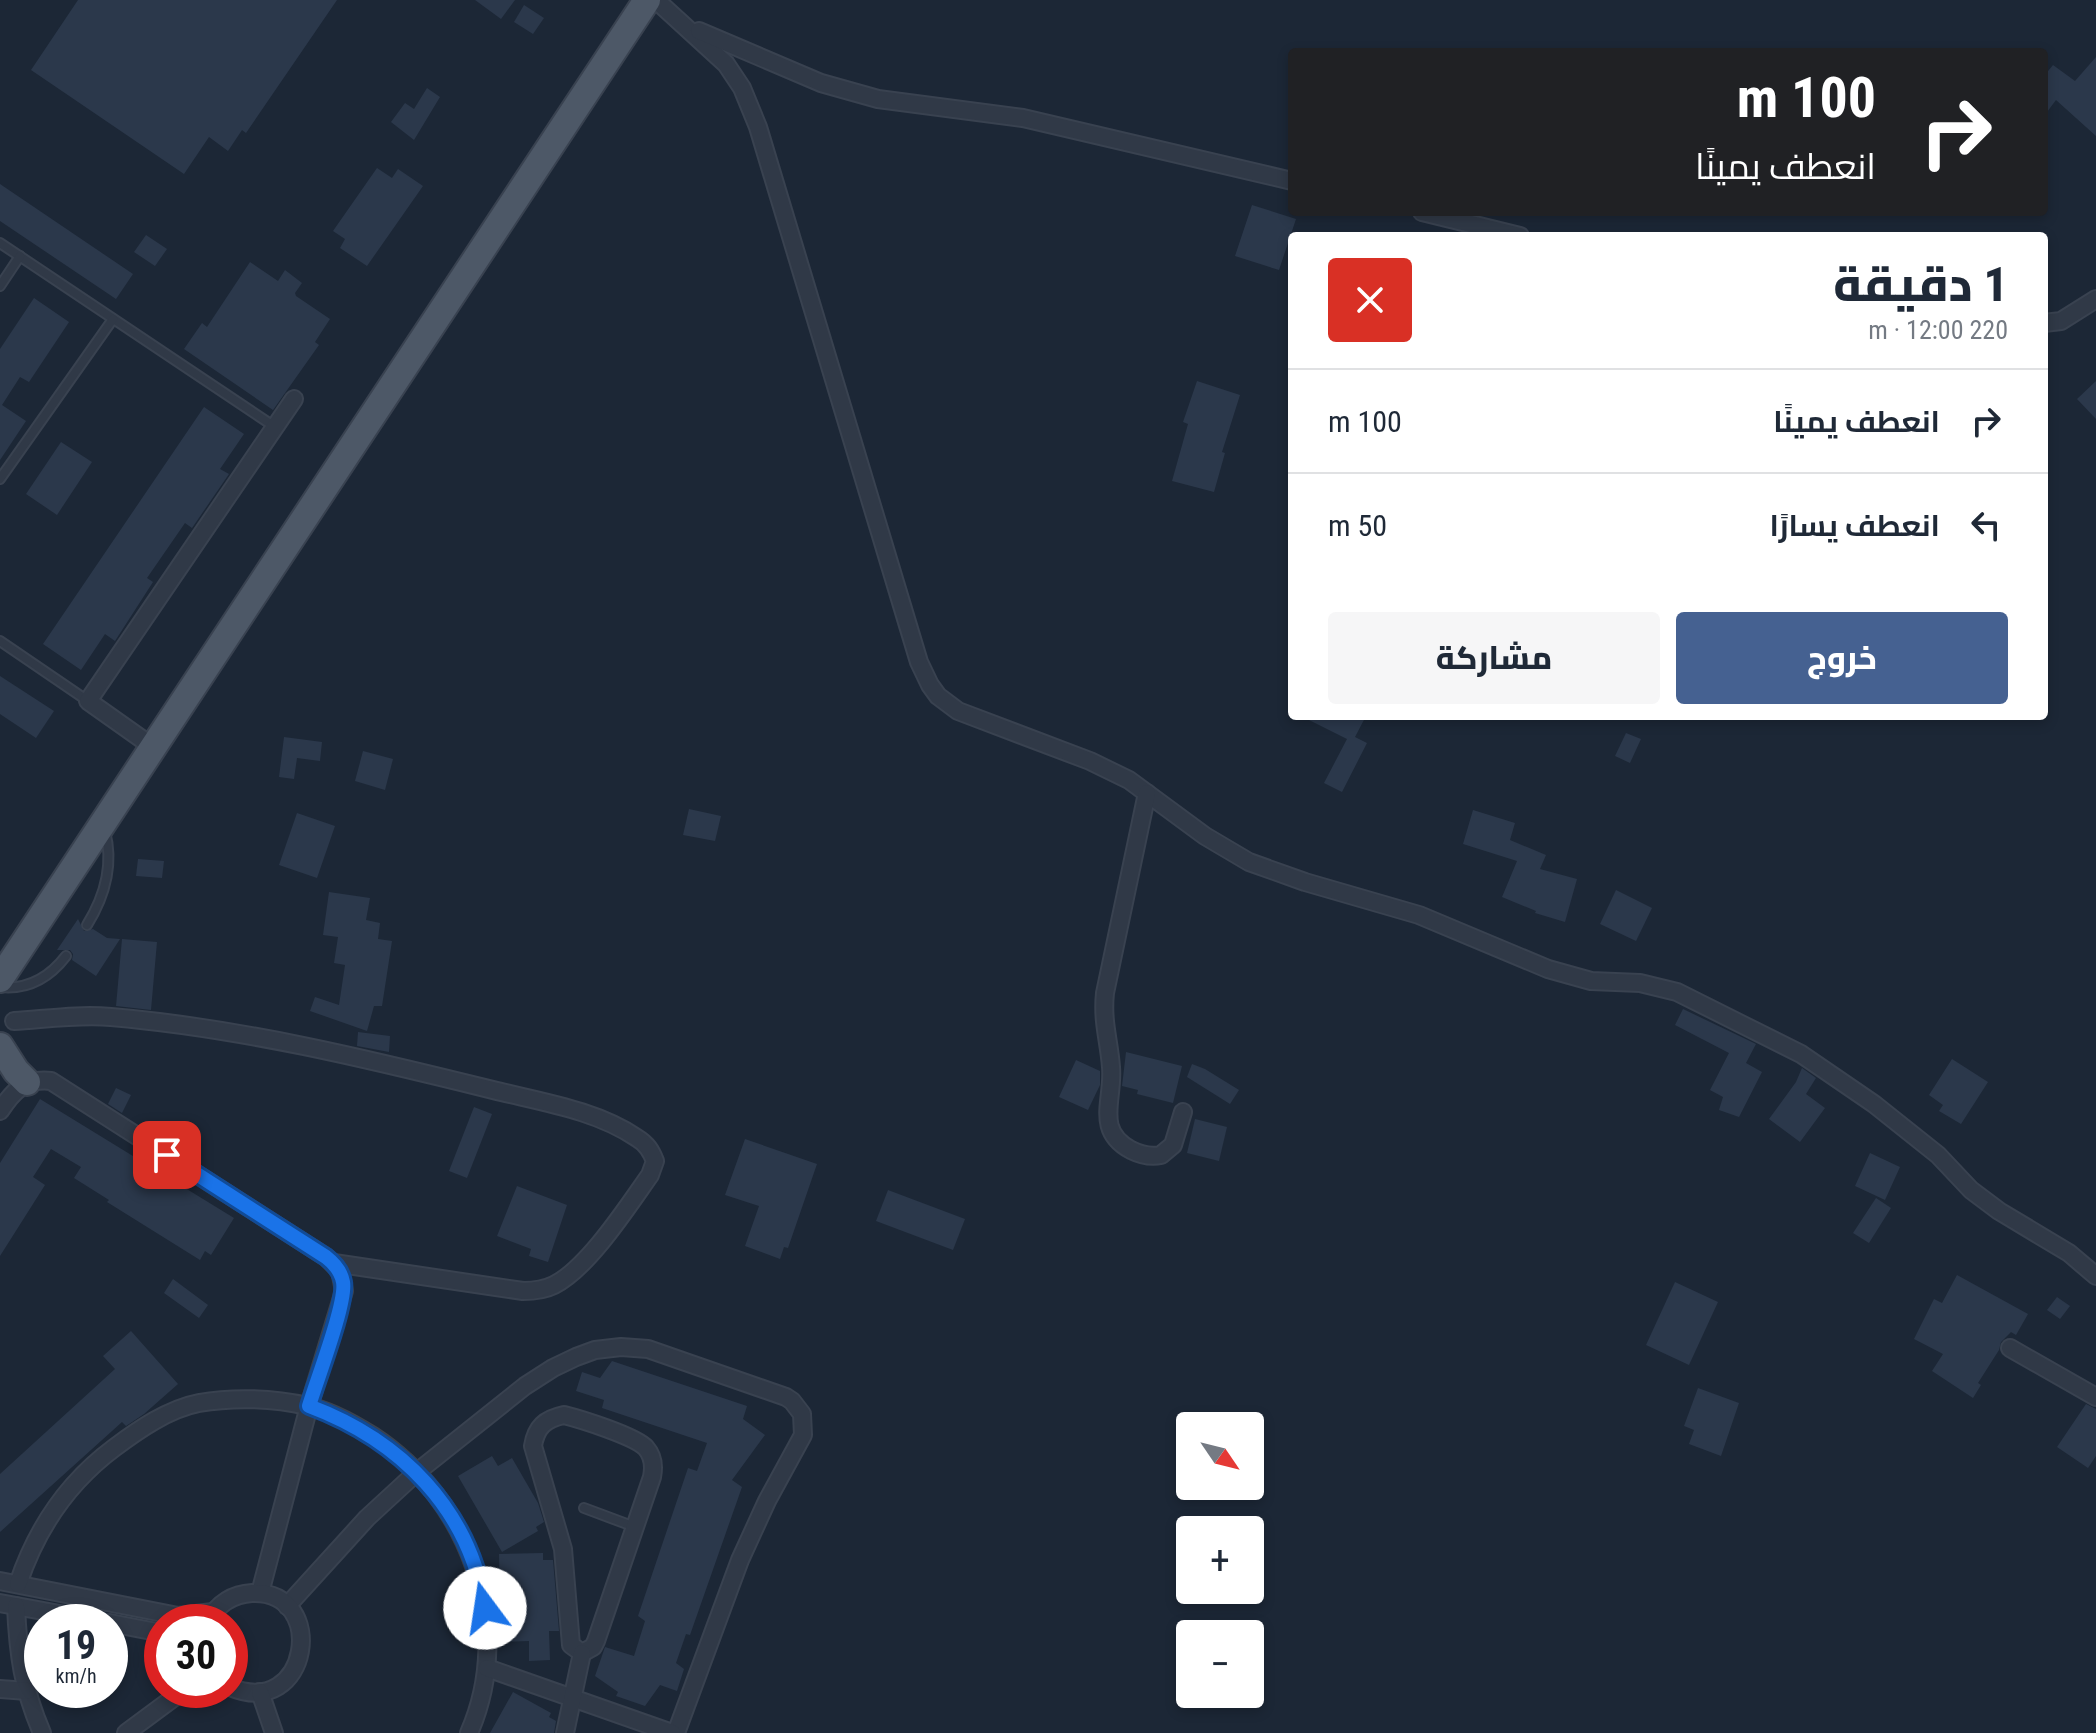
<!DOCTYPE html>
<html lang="ar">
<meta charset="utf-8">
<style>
:root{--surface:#fff;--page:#f6f6f7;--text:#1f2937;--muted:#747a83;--line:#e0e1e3;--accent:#456191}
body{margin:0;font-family:"Roboto Condensed",Cairo,sans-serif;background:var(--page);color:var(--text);direction:rtl;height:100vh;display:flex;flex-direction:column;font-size:30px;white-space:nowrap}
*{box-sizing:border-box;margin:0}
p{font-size:26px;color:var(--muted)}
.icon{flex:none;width:44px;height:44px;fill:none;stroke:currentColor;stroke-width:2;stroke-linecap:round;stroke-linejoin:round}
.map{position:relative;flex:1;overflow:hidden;direction:ltr}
.drawer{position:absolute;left:1288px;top:232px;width:760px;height:488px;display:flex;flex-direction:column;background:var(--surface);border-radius:8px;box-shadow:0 4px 12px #0003;direction:rtl}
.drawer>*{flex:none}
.guide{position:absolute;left:1288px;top:48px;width:760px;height:168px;border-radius:8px;box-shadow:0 4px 12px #0003;direction:rtl;background:#202124;color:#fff;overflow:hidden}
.needle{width:52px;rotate:125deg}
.controls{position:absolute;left:1176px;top:1412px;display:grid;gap:16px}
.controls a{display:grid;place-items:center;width:88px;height:88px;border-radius:8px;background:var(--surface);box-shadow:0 4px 12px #0003;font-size:40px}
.speed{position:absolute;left:24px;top:1604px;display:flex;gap:16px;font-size:40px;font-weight:700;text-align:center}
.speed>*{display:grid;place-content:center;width:104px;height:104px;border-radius:50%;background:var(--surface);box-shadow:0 4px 12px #0003;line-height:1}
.speed small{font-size:20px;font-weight:400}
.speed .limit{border:12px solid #d22;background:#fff;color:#111}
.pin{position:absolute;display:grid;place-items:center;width:68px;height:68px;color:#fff;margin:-34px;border-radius:16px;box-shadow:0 4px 12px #0006}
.me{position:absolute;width:88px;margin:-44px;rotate:346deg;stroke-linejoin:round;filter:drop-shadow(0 0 6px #0008)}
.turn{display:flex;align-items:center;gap:28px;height:168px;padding:0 40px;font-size:36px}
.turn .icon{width:104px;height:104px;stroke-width:2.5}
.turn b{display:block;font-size:56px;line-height:68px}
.round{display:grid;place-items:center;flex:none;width:84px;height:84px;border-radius:8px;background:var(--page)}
.head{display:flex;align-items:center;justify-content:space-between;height:136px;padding:0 40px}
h1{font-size:48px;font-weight:800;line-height:60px}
.cta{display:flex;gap:16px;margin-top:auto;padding:16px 40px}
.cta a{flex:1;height:92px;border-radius:8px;background:var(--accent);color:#fff;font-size:32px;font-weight:800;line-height:92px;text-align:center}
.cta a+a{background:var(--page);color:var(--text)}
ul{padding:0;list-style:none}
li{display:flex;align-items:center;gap:24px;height:104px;padding:0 40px;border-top:2px solid var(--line)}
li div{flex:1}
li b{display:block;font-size:30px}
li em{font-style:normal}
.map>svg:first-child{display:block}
.building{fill:#2b384b}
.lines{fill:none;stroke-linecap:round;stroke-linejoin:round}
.lane-casing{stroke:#394250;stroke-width:12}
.street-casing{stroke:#394250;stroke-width:20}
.primary-casing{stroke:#394250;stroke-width:30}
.lane{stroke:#303947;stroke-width:8}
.street{stroke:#303947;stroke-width:16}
.primary{stroke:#4d5867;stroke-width:26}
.route-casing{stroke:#114b97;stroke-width:20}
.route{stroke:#1a73e8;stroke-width:14}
</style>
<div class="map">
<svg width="2096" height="1733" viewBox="0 0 2096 1733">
<rect width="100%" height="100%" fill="#1c2736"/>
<g class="building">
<polygon points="78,0 337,0 246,133 242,130 228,151 209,137 184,174 31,70"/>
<polygon points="475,0 515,0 501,19"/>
<polygon points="524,5 544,18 533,34 514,22"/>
<polygon points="2096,57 2096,136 2056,100 2044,116 2044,76 2053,65 2075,81"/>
<polygon points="427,88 440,97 414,140 391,122 405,103 414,109"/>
<polygon points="377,168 392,178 398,169 423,186 367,266 340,248 345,239 333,231"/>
<polygon points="0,184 133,274 116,299 0,221"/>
<polygon points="1252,205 1296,219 1279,270 1235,256"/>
<polygon points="146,235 167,249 155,266 134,252"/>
<polygon points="250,262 278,281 285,270 302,283 295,293 296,296 330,319 315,342 319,345 273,410 184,349 202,323 207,327"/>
<polygon points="34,298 69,322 29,382 20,377 2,405 26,421 0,460 0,349"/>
<polygon points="1197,381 1240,395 1222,452 1225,453 1214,492 1172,481 1188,424 1183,422"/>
<polygon points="2096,381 2096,419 2077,399"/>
<polygon points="204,407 244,434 220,469 229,474 192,528 185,523 147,578 153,582 115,641 105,634 81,670 43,644"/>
<polygon points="61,442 92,462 57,515 26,494"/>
<polygon points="0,676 54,711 36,738 0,714"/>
<polygon points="1301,716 1366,716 1355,737 1367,743 1342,792 1324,783 1347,739"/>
<polygon points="1626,733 1641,739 1630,763 1615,756"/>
<polygon points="284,737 322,742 320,761 297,758 294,779 279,777"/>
<polygon points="363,751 393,759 385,790 355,781"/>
<polygon points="689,809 721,816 715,841 683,835"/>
<polygon points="1473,810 1515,823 1510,840 1546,855 1540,869 1577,879 1565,922 1535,913 1536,911 1502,897 1517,861 1463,844"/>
<polygon points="297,813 335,826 317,878 279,865"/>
<polygon points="138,859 164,861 162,878 136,876"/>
<polygon points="1616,890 1652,908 1636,941 1600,924"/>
<polygon points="329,892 370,898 366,920 380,923 378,939 392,941 382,1006 374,1006 367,1031 310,1011 315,997 339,1005 345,965 334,963 338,937 323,935"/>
<polygon points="78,919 84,931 93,929 107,938 120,939 96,976 72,960 73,954 70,950 57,950"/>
<polygon points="122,939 157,942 151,1010 116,1006"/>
<polygon points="1683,1009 1756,1044 1746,1063 1762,1072 1739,1117 1719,1110 1723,1097 1710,1090 1729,1053 1675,1025"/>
<polygon points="358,1032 390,1036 389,1052 357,1046"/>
<polygon points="1126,1052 1182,1066 1173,1103 1137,1094 1138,1090 1122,1086"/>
<polygon points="1952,1059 1988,1082 1961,1124 1939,1111 1943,1105 1929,1095"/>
<polygon points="1076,1060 1100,1071 1100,1085 1088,1110 1059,1097"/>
<polygon points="1192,1064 1205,1069 1239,1090 1230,1104 1187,1077"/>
<polygon points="1802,1068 1816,1078 1806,1094 1825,1108 1800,1142 1769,1119 1796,1082"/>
<polygon points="116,1088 131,1095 122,1113 108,1104"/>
<polygon points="40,1099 234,1218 211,1255 205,1251 200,1260 107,1202 109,1200 74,1178 81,1167 51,1149 33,1177 45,1185 0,1256 0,1163"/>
<polygon points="474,1107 492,1114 467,1178 449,1171"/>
<polygon points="1195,1119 1227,1127 1219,1161 1187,1153"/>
<polygon points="745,1139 817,1164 788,1248 784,1247 780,1259 745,1246 759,1206 725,1195"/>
<polygon points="1870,1153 1900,1167 1885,1200 1855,1186"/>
<polygon points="517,1186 567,1205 548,1262 529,1256 531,1249 497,1236"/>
<polygon points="888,1190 965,1219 953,1250 876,1221"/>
<polygon points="1876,1198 1891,1208 1869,1243 1853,1233"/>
<polygon points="1957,1275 2028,1314 2016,1335 2011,1332 2001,1342 1999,1350 1978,1383 1981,1385 1973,1398 1932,1371 1943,1354 1914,1339 1934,1299 1942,1303"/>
<polygon points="173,1279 208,1305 199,1318 164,1293"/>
<polygon points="1675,1282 1718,1302 1689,1365 1646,1345"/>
<polygon points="2057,1297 2070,1306 2060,1319 2047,1310"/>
<polygon points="131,1331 178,1384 144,1414 126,1426 122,1422 0,1532 0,1474 115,1369 103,1356"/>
<polygon points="612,1361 747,1406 743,1419 765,1435 732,1480 742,1487 690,1635 686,1634 676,1663 684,1669 677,1691 660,1685 645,1706 616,1696 618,1692 595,1676 605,1647 634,1656 645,1621 638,1616 688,1468 697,1471 707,1443 602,1408 604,1400 576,1391 582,1372 600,1378"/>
<polygon points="1698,1388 1739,1403 1721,1456 1689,1444 1694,1430 1684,1426"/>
<polygon points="2086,1404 2096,1409 2096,1456 2088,1468 2057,1447"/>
<polygon points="492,1456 498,1466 512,1458 538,1503 544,1522 536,1527 538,1531 502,1552 458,1476"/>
<polygon points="543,1553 543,1560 553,1560 559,1631 549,1631 550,1660 529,1661 529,1641 501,1642 499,1554"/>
<polygon points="513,1692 551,1713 549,1717 556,1721 554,1733 490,1733"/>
</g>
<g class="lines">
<defs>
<g id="lane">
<polyline points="0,243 275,427"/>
<polyline points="0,286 20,256"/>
<polyline points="0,479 113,319"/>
<polyline points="0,641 88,701"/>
<path d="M87 925C105 896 114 865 105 831"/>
<path d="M0 987C28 990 49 978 66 956"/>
<polyline points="584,1508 635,1527"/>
</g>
<g id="street">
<polyline points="656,0 726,64 742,88 758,127 919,662 930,685 938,696 958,711 1090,761 1129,780 1205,836 1249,862 1305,882 1419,915 1548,969 1591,981 1640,983 1677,992 1801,1054 1874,1104 1938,1155 1971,1190 1999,1211 2069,1253 2096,1276"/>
<polyline points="699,31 821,83 878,99 1023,118 1292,181"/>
<polyline points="1422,212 1520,236"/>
<polyline points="2044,323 2061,321 2096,299"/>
<polyline points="153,747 88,701 294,399"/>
<path d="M1147 793 1105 993C1102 1022 1109 1040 1111 1067 1114 1100 1094 1130 1131 1150 1141 1155 1151 1157 1161 1155L1173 1145 1183 1112"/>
<path d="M14 1021C46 1019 79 1014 111 1017 240 1028 368 1059 493 1090 541 1102 596 1110 637 1138 647 1144 651 1151 655 1161L650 1175C628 1206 588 1268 554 1285 544 1290 534 1291 523 1291L334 1263"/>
<path d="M0 1111C13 1091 25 1078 51 1081L326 1257 340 1271 344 1291 309 1406 260 1593"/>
<polyline points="2010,1348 2096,1397"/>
<path d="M564 1415C580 1419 635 1436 646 1448 653 1456 654 1467 652 1477L596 1641 593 1647 582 1653 571 1645 563 1549 533 1446C536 1427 545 1419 564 1415Z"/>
<polyline points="0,1581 178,1616 213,1612"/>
<path d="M18 1584C36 1530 67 1483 114 1448 138 1430 168 1409 199 1403 233 1397 273 1398 307 1406 330 1410 354 1424 373 1436 469 1499 516 1626 469 1733"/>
<polyline points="0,1603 103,1622"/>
<path d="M16 1606C18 1654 23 1689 42 1733"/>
<polyline points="287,1606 367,1518 417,1472 525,1386 553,1368 576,1357 595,1350 621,1347 648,1349 786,1397 792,1401 802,1414 803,1435 767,1501 740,1560 676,1733"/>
<path d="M207 1622C217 1605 232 1594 252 1593 329 1590 310 1721 230 1687"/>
<polyline points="110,1623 162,1633"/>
<polyline points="487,1668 672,1733"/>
<polyline points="0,1689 27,1691"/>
<polyline points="260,1692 274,1733"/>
<polyline points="126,1733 184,1690"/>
<polyline points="565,1733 582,1653"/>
</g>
<g id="primary">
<polyline points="0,979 647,0"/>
<polyline points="0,1046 16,1071 27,1082"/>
</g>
</defs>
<use href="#lane" class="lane-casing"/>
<use href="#street" class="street-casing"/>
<use href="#primary" class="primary-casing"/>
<use href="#lane" class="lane"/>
<use href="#street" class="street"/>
<use href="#primary" class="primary"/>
</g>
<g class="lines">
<defs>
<path id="route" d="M167 1155 326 1257C335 1264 341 1271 343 1282 347 1302 316 1382 309 1406 400 1440 470 1509 485 1608"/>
</defs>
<use href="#route" class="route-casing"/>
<use href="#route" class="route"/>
</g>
</svg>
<div class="controls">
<a><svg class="needle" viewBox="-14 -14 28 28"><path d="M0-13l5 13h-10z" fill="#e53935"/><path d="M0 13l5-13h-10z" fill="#747a83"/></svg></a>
<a>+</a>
<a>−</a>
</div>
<div class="speed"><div>19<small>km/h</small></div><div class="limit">30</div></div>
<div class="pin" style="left:167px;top:1155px;background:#d93025"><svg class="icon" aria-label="arrive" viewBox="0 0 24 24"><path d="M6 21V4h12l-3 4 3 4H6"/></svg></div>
<svg class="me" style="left:485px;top:1608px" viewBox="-20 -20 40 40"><circle r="19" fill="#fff"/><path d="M0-13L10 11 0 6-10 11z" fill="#1a73e8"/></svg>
<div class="guide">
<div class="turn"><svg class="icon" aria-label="right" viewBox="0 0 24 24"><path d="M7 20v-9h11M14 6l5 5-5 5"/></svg><div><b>100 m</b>انعطف يمينًا</div></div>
</div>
<section class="drawer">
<div class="head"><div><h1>1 دقيقة</h1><p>220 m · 12:00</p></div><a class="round" style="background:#d93025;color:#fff"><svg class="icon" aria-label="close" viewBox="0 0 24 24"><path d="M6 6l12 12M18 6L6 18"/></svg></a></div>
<ul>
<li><svg class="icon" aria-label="right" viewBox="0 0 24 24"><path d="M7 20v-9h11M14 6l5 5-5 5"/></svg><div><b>انعطف يمينًا</b></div><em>100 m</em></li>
<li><svg class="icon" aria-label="left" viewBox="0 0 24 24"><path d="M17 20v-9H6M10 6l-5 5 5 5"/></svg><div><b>انعطف يسارًا</b></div><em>50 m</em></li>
</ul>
<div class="cta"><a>خروج</a><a>مشاركة</a></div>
</section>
</div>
